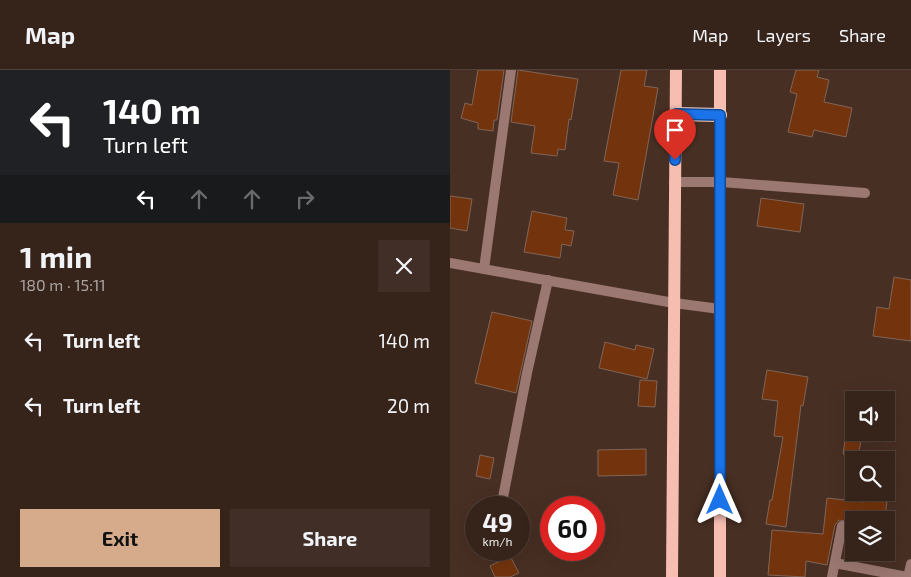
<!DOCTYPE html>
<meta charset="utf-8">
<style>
:root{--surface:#36231a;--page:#412f27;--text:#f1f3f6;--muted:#aaa4a2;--line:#504039;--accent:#d6ab8b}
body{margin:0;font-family:"Exo 2",sans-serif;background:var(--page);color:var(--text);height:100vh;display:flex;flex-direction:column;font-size:19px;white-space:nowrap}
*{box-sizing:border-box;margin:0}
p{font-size:16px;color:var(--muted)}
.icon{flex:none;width:28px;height:28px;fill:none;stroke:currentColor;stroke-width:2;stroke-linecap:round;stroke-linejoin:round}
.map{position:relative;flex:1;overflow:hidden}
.side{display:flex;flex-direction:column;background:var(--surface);width:450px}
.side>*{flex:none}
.guide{background:#202124;color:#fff;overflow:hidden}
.fabs{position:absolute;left:395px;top:321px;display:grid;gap:10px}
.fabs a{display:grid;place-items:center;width:50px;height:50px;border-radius:0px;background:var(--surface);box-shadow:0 5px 20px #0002,0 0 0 1px var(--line);font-size:25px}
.speed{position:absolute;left:15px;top:426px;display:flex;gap:10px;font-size:25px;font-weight:700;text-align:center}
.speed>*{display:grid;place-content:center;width:65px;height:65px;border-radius:50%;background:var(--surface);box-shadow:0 5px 20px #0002,0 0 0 1px var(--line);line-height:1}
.speed small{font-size:12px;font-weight:400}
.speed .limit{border:8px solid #d22;background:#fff;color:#111}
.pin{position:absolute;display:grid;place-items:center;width:42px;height:42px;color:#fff;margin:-51px -21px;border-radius:50% 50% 50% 0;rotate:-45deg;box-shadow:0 0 5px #0007}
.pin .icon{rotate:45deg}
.me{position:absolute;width:55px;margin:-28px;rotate:0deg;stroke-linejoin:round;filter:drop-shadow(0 0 4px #0008)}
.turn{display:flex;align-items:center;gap:18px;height:105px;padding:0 20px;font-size:22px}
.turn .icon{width:65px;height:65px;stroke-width:2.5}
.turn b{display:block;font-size:35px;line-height:42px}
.lanes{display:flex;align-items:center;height:48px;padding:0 20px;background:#0003;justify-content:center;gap:25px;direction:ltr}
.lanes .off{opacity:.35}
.round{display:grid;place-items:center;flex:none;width:52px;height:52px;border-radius:0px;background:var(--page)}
.overview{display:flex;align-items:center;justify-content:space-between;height:85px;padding:0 20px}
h1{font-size:30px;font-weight:700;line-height:38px}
.action{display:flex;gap:10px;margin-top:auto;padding:10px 20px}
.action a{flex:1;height:58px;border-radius:0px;background:var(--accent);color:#111;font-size:20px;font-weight:700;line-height:58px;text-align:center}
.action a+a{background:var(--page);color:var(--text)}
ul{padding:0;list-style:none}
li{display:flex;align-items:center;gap:15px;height:65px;padding:0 20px}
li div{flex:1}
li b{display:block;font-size:19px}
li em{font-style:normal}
header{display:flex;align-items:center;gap:30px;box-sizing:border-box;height:70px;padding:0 25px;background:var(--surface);border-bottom:1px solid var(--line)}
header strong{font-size:24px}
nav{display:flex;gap:28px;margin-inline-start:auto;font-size:18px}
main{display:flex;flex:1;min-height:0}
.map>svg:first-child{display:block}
.building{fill:#73340d;stroke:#816557}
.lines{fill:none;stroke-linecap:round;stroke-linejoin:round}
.minor{stroke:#9b7871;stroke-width:10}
.primary{stroke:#f6bdb1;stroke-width:12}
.trunk{stroke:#f7d2ca;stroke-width:14}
.route-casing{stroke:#114b97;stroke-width:12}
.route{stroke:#1a73e8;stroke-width:9}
</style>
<header>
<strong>Map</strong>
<nav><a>Map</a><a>Layers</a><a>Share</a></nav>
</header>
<main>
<section class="side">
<div class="guide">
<div class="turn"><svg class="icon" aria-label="left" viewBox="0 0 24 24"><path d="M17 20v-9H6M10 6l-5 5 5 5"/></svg><div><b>140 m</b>Turn left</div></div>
<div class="lanes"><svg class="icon" aria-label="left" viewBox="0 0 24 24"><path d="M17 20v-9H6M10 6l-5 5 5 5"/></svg><svg class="icon off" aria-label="ahead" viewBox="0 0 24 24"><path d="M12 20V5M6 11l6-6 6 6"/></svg><svg class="icon off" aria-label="ahead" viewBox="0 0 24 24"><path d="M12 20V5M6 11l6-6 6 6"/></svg><svg class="icon off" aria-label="right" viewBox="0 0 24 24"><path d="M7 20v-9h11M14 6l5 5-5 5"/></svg></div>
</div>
<div class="overview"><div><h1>1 min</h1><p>180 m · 15:11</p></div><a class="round"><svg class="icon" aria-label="close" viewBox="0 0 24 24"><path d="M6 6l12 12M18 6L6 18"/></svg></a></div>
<ul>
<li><svg class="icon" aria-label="left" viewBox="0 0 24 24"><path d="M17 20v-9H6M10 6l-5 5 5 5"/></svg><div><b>Turn left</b></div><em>140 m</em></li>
<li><svg class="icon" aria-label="left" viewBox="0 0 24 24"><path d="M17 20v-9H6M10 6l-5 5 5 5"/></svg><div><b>Turn left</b></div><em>20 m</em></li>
</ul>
<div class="action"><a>Exit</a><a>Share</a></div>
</section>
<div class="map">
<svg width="461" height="507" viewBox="0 0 461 507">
<rect width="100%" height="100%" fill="#482f23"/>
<g class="building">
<polygon points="28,0 54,0 47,50 44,50 43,61 28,59 28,53 11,48 15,33 22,35"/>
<polygon points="68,0 128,9 121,50 119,49 115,80 108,79 107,86 81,83 85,56 61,52"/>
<polygon points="171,0 197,0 194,16 208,18 188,130 163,125 169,93 154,91"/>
<polygon points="346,0 369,0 367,7 379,10 374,32 402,38 396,67 364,60 362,67 338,62 347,24 340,22"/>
<polygon points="0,126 22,129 17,161 0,158"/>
<polygon points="311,128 354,134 350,162 307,156"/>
<polygon points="82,141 117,148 115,160 124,161 121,176 112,174 110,188 74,182"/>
<polygon points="444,207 461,210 461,271 423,266 427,237 439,239"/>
<polygon points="42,242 82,251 66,323 25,313"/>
<polygon points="155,272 185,280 186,275 204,279 197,309 149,298"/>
<polygon points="317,300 358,307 353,336 351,335 336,457 316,454 320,430 322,430 333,367 324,366 328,331 312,329"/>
<polygon points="190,310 207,311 205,337 188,336"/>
<polygon points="396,363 412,366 408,386 393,384"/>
<polygon points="196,379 196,405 148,406 148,380"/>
<polygon points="30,385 44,388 40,409 26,406"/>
<polygon points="414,427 437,430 435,450 404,448 404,475 396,473 399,454 396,451 389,450 385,455 377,495 356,491 355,507 318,505 322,460 373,464 377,428 413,432"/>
<polygon points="60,486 69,503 60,507 45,507 40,496"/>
</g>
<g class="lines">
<g class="minor">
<polyline points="224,112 271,112 415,123"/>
<polyline points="0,193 224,233 270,239"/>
<polyline points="34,199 61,0"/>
<polyline points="51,438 77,303 98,210"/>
<polyline points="385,493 457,507"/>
<polyline points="382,507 392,456"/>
<polyline points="458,507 461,494"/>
</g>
<g class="primary">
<polyline points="222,507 226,0"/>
<polyline points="270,507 270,0"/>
</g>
<polyline class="trunk" points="226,44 270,45"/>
</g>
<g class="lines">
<defs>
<polyline id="route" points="225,90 226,44 270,45 270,430"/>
</defs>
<use href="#route" class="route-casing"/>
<use href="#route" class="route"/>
</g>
</svg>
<div class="fabs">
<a><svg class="icon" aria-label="sound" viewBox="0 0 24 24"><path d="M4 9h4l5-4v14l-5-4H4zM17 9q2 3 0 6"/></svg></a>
<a><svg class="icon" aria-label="search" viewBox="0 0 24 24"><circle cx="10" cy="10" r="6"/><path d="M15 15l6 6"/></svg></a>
<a><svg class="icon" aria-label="layers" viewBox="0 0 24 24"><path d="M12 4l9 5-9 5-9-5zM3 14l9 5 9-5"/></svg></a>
</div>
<div class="speed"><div>49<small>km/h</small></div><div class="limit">60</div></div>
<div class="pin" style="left:225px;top:90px;background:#d93025"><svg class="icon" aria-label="arrive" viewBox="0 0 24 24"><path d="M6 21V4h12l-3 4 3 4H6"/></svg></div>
<svg class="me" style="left:270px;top:430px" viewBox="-20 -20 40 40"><path d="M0-17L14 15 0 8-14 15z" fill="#1a73e8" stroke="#fff" stroke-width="4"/></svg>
</div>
</main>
